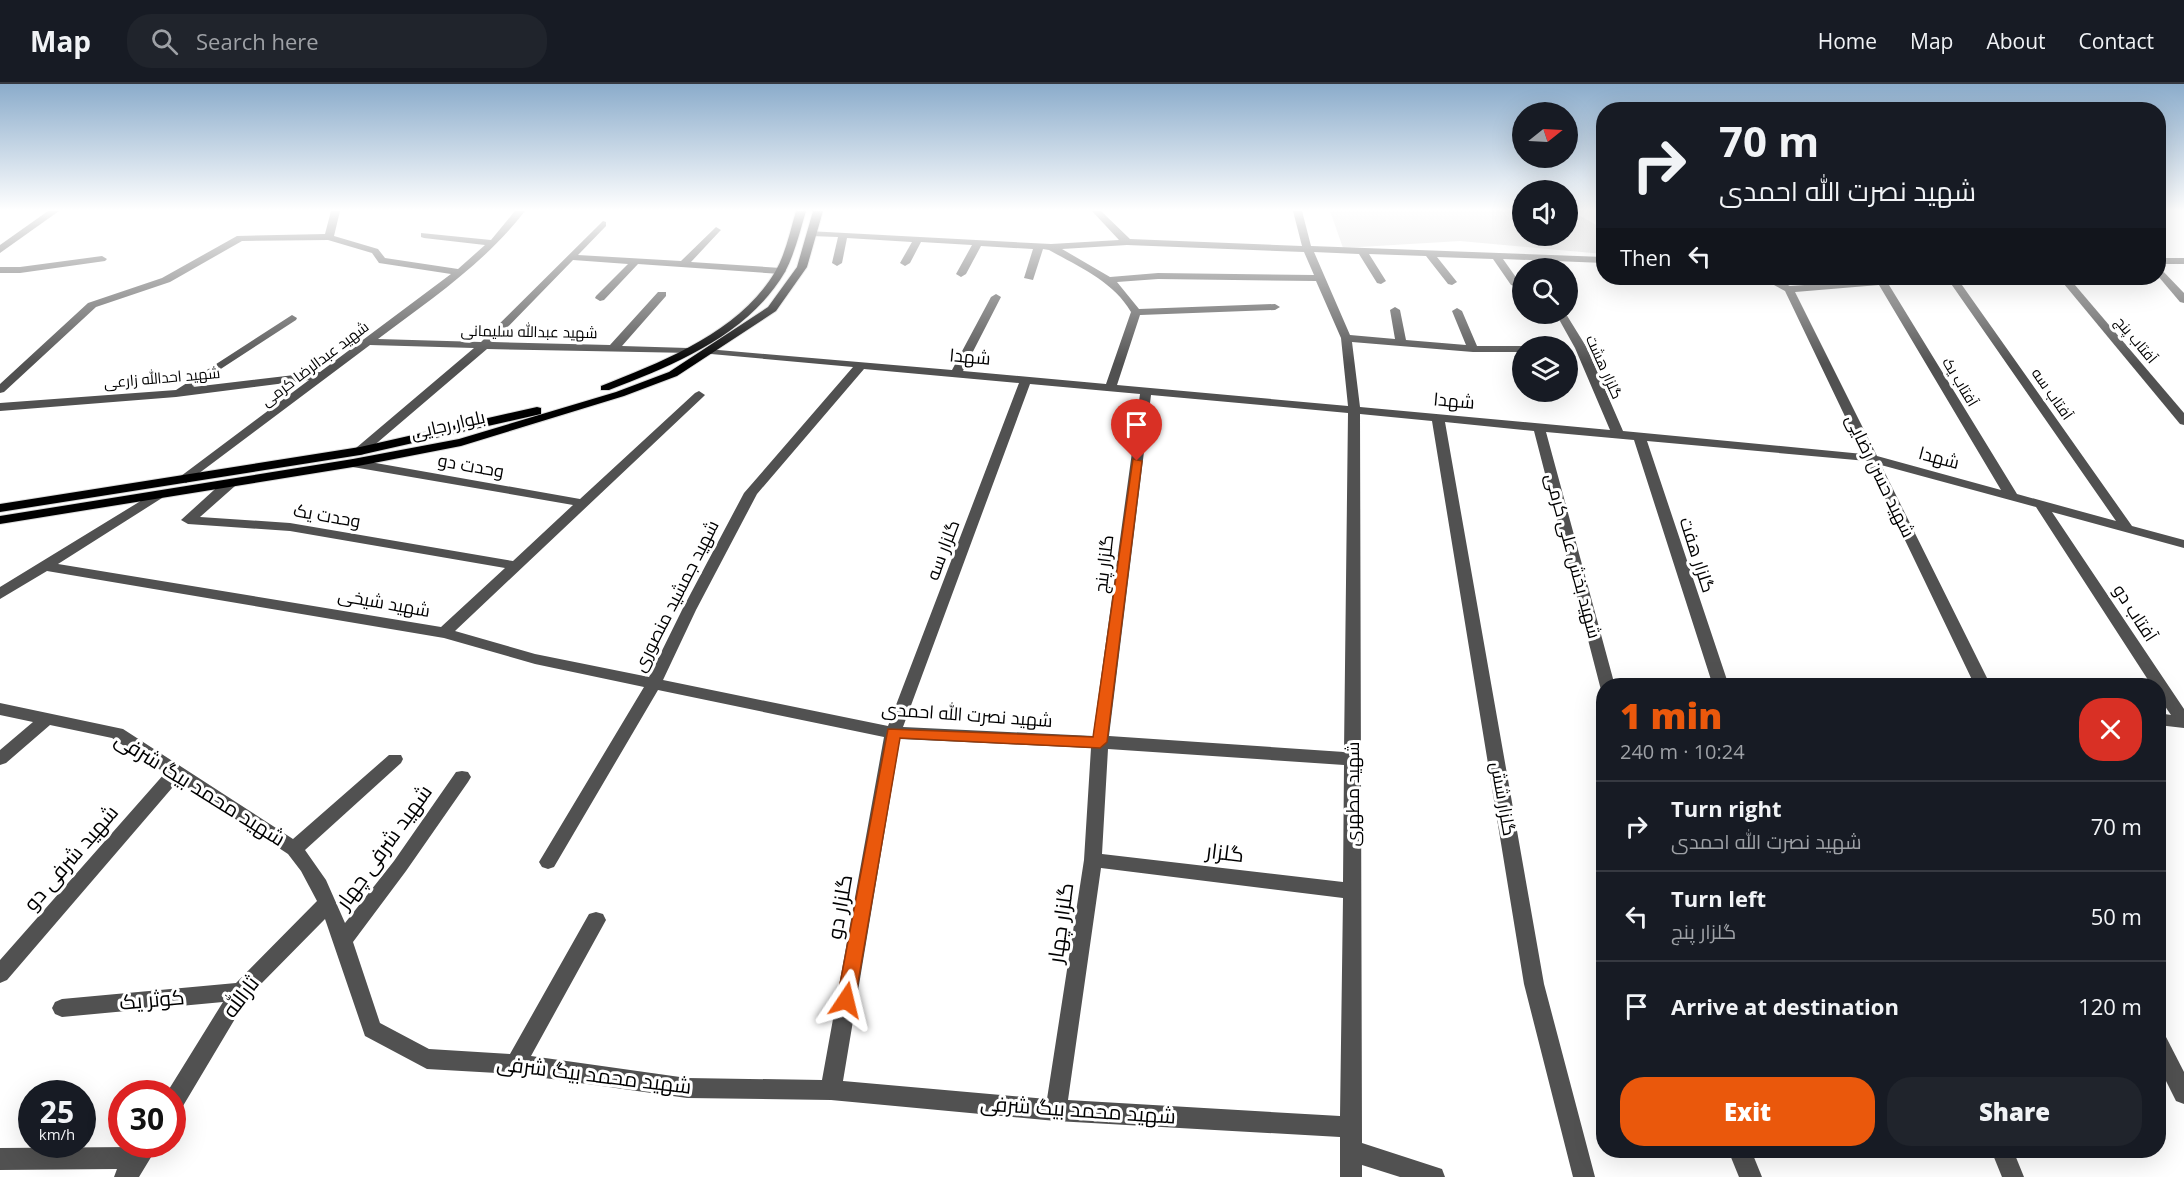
<!DOCTYPE html>
<meta charset="utf-8">
<style>
:root{--surface:#171b24;--page:#20242c;--text:#f1f3f6;--muted:#9ea1a6;--line:#363941;--accent:#ea580c}
body{margin:0;font-family:"Open Sans",Cairo,sans-serif;background:var(--page);color:var(--text);height:100vh;display:flex;flex-direction:column;font-size:22px;white-space:nowrap}
*{box-sizing:border-box;margin:0}
p{font-size:20px;color:var(--muted)}
.icon{flex:none;width:33px;height:33px;fill:none;stroke:currentColor;stroke-width:2;stroke-linecap:round;stroke-linejoin:round}
.map{position:relative;flex:1;overflow:hidden}
.panel{position:absolute;left:1596px;top:594px;width:570px;height:480px;display:flex;flex-direction:column;background:var(--surface);border-radius:24px;box-shadow:0 6px 24px #0002}
.panel>*{flex:none}
.banner{position:absolute;left:1596px;top:18px;width:570px;height:183px;border-radius:24px;box-shadow:0 6px 24px #0002;background:#171b24;color:var(--text);overflow:hidden}
.needle{width:39px;rotate:72deg}
.tools{position:absolute;left:1512px;top:18px;display:grid;gap:12px}
.tools a{display:grid;place-items:center;width:66px;height:66px;border-radius:50%;background:var(--surface);box-shadow:0 6px 24px #0002;font-size:30px}
.speed{position:absolute;left:18px;top:996px;display:flex;gap:12px;font-size:30px;font-weight:700;text-align:center}
.speed>*{display:grid;place-content:center;width:78px;height:78px;border-radius:50%;background:var(--surface);box-shadow:0 6px 24px #0002;line-height:1}
.speed small{font-size:15px;font-weight:400}
.speed .limit{border:9px solid #d22;background:#fff;color:#111}
.pin{position:absolute;display:grid;place-items:center;width:51px;height:51px;color:#fff;margin:-62px -26px;border-radius:50% 50% 50% 0;rotate:-45deg;box-shadow:0 0 6px #0007}
.pin .icon{rotate:45deg}
.me{position:absolute;width:66px;margin:-33px;rotate:10deg;stroke-linejoin:round;filter:drop-shadow(0 0 4px #0008)}
.turn{display:flex;align-items:center;gap:21px;height:126px;padding:0 24px;font-size:27px}
.turn .icon{width:78px;height:78px;stroke-width:2.5}
.turn b{display:block;font-size:42px;line-height:51px}
.then{display:flex;align-items:center;height:57px;padding:0 24px;background:#0003;gap:12px;font-size:22px}
.round{display:grid;place-items:center;flex:none;width:63px;height:63px;border-radius:24px;background:var(--page)}
.summary{display:flex;align-items:center;justify-content:space-between;height:102px;padding:0 24px}
h1{font-size:36px;font-weight:800;line-height:45px;color:var(--accent)}
.primary-button{display:flex;gap:12px;margin-top:auto;padding:12px 24px}
.primary-button a{flex:1;height:69px;border-radius:24px;background:var(--accent);color:#fff;font-size:24px;font-weight:800;line-height:69px;text-align:center}
.primary-button a+a{background:var(--page);color:var(--text)}
ul{padding:0;list-style:none}
li{display:flex;align-items:center;gap:18px;height:90px;padding:0 24px;border-top:2px solid var(--line)}
li div{flex:1}
li b{display:block;font-size:22px}
li em{font-style:normal}
header{display:flex;align-items:center;gap:36px;box-sizing:border-box;height:84px;padding:0 30px;background:var(--surface);border-bottom:2px solid var(--line)}
header strong{font-size:28px}
nav{display:flex;gap:33px;margin-inline-start:auto;font-size:21px}
.search{width:420px;height:54px;background:var(--page);display:flex;align-items:center;gap:15px;box-sizing:border-box;padding:0 21px;border-radius:24px;color:var(--muted);font-size:22px}
.map>svg:first-child{display:block}
.green{fill:#d8d8d8}
.lines{fill:none;stroke-linecap:round;stroke-linejoin:round}
.major-casing{stroke:#dbdbdb;stroke-width:2}
.minor{fill:#515151;fill-rule:evenodd}
.major{fill:#000;fill-rule:evenodd}
.route{fill:#ea580c;stroke:#983908;stroke-width:1.5}
.labels{text-anchor:middle;stroke-width:6;stroke-linejoin:round;paint-order:stroke}
.far-street-label{font-size:15px;fill:#000;stroke:#fff}
.street-label{font-size:18px;fill:#000;stroke:#fff}
.near-street-label{font-size:21px;fill:#000;stroke:#fff}
</style>
<header>
<strong>Map</strong>
<div class="search"><svg class="icon" aria-label="search" viewBox="0 0 24 24"><circle cx="10" cy="10" r="6"/><path d="M15 15l6 6"/></svg>Search here</div>
<nav><a>Home</a><a>Map</a><a>About</a><a>Contact</a></nav>
</header>
<div class="map">
<svg width="2184" height="1093" viewBox="0 0 2184 1093">
<rect width="100%" height="100%" fill="#fff"/>
<polygon class="green" points="1330,127 1522,127 1522,152 1568,152 1568,127 1572,127 1603,145 1603,170 1460,157 1343,164"/>
<g class="lines">
<defs>
<g id="major">
<path d="M796 127H806C800 147 795 169 785 188 748 251 674 281 609 306H601V302C664 277 739 248 775 188 786 169 790 147 796 127Z"/>
<polygon points="813,127 823,127 807,183 776,227 677,292 624,312 461,362 353,383 0,440 0,432 353,375 459,355 616,308 669,288 768,223 797,183"/>
<polygon points="537,323 541,324 541,330 360,371 0,428 0,420 360,363"/>
</g>
</defs>
<use href="#major" class="major-casing"/>
<g class="minor">
<polygon points="48,127 59,127 0,169 0,161"/>
<path d="M331 127H340L334 152 378 165 385 174 458 185 485 161 424 154 421 153V149L491 156 515 127H525C485 179 430 216 378 255L481 258 603 137 606 138V142L578 171 681 177 716 143 721 146 719 148 691 178 781 184 786 187 781 190 638 180 604 216 600 217 595 214 596 212 628 180 573 176 493 258 610 261 658 208H666V212L622 262 688 264 692 265V269L487 265 364 370 360 371 354 367 356 364 474 264 370 261 186 399 180 395 181 392 309 296 176 313 0 327V319L176 306 292 231 297 234 296 236 193 303 320 288 451 190 379 179 372 169 328 156 242 157 170 198 96 223 4 308 0 309V300L88 219 162 194 237 152 325 150Z"/>
<path d="M1092 127H1101L1130 155 1302 162 1293 127H1302L1311 162 1604 173V179L1503 175 1520 199 1515 202 1511 201 1493 175 1437 173 1457 198 1452 201 1448 200 1426 172 1369 170 1386 197 1381 200 1377 199 1359 170 1314 168 1350 251 1395 255 1390 226 1395 223 1400 226 1406 256 1466 261 1452 227 1457 224 1462 227 1477 262H1525H1522V268H1473L1352 258 1360 323 1610 346 1575 264 1556 230H1566L1587 264 1623 347 1863 370 1785 207 1761 194H1773L1790 202 1905 194H1945L1940 197 1889 201 2017 410 2116 437 1947 194H1957L2132 442 2184 456V464L2052 428 2184 625V644L2158 641V629L2171 631 2158 612V602H2152L2036 423 1881 381 1991 602H1975L1867 377 1647 357 1729 602H1713L1634 356 1546 348 1615 602H1604V607L1601 606 1534 347 1445 338 1544 900 1595 1093H1573L1524 900 1432 337 1360 330 1362 1059 1442 1085 1445 1093H1400L1362 1081V1093H1340V1053L1056 1037 831 1016 687 1014 516 990 427 985 365 952 325 835 248 913 180 1027 172 1030V1010H166L223 918 62 933 55 930 52 924 55 918 62 915 236 899 317 817 301 787 288 770 178 697 7 896 0 899V876L165 689 112 654 50 641 6 679 0 681V666L33 638 0 631V619L123 645 293 755 389 671H401L403 675 401 679 305 766 326 796 345 839 394 777 456 688 462 687 468 688 471 693 468 698 406 787 353 858 380 939 429 965 510 970 589 830 596 828 603 830 606 836 531 972 687 994 822 996 884 653 658 606 554 783 548 785 542 783 539 778 644 603 535 580 444 554 47 487 0 515V503L157 407 162 408 164 411 162 414 58 480 441 543 505 484 290 447 188 440 181 436 225 396H235L236 399 235 402 200 433 290 439 513 477 573 421 353 383 347 379 353 375 580 415 695 309 699 307 705 311 703 313 455 547 535 570 649 593 682 526 744 409 853 283 711 270 707 269V265L952 286 991 213 996 210 1001 213 963 287 1106 300 1131 228C1113 197 1079 183 1049 166L1043 165 1033 196 1024 194 1033 165 981 162 966 190 961 193 956 190 972 161 921 158 910 179 905 182 900 179 912 158 847 154 842 179 837 182 832 179 838 153 811 152 808 151V147L1051 160 1119 156ZM1127 161 1304 168 1314 191 1158 189 1110 193 1062 165ZM1158 195 1316 197 1341 254 1348 322 1117 301 1140 231 1275 226 1280 223 1275 220 1139 225 1117 198ZM1879 201 2001 406 1877 372 1795 208ZM864 285 1019 299 888 642 663 596 696 526 757 410ZM1030 300 1140 310 1093 652 903 643ZM1151 311 1348 329 1344 668 1109 652ZM900 655 1091 664 1084 776 1047 1015 843 997ZM1108 665 1344 681 1343 798 1102 770ZM1101 784 1343 814 1340 1032 1068 1016Z"/>
<polygon points="102,172 107,175 105,177 20,189 0,189 0,183 20,183"/>
<rect x="2158" y="174" width="26" height="6"/>
<polygon points="2158,182 2184,209 2184,219 2180,218 2158,192"/>
<polygon points="2059,194 2069,194 2184,329 2184,341 2180,340"/>
<polygon points="2158,949 2165,951 2184,988 2184,1020 2176,1017 2158,981"/>
<polygon points="134,1060 159,1060 139,1093 114,1093 117,1085 0,1086 0,1064 133,1063"/>
<polygon points="1728,1066 1751,1066 1762,1093 1739,1093"/>
<polygon points="1991,1066 2013,1066 2024,1093 2002,1093"/>
</g>
<use href="#major" class="major"/>
</g>
<linearGradient id="sky" x2="0" y2="1"><stop stop-color="#8baccb"/><stop offset="0.45" stop-color="#fff"/><stop offset="1" stop-color="#fff" stop-opacity="0"/></linearGradient>
<rect width="2184" height="280" fill="url(#sky)"/>
<polygon class="route" points="1133,375 1142,377 1107,658 1100,664 900,654 855,916 853,922 846,925 840,922 837,916 888,645 1093,653"/>
<g class="labels">
<g class="far-street-label">
<text transform="translate(529 248) rotate(1)" y="5">شهید عبدالله سلیمانی</text>
<text transform="translate(2136 256) rotate(50)" y="5">آفتاب پنج</text>
<text transform="translate(315 280) rotate(-37)" y="5">شهید عبدالرضا کرمی</text>
<text transform="translate(1604 283) rotate(66)" y="5">گلزار هشت</text>
<text transform="translate(162 294) rotate(-5)" y="5">شهید احدالله زارعی</text>
<text transform="translate(1960 298) rotate(59)" y="5">آفتاب یک</text>
<text transform="translate(2052 310) rotate(55)" y="5">آفتاب سه</text>
</g>
<g class="street-label">
<text transform="translate(970 273) rotate(5)" y="6">شهدا</text>
<text transform="translate(1454 317) rotate(5)" y="6">شهدا</text>
<text transform="translate(448 341) rotate(-13)" y="6">بلوار رجایی</text>
<text transform="translate(1939 374) rotate(15)" y="6">شهدا</text>
<text transform="translate(471 382) rotate(10)" y="6">وحدت دو</text>
<text transform="translate(1880 392) rotate(64)" y="6">شهید حسن رضایی</text>
<text transform="translate(327 432) rotate(10)" y="6">وحدت یک</text>
<text transform="translate(943 466) rotate(-69)" y="6">گلزار سه</text>
<text transform="translate(1697 471) rotate(72)" y="6">گلزار هفت</text>
<text transform="translate(1573 472) rotate(75)" y="6">شهید بخش علی کرمی</text>
<text transform="translate(1104 480) rotate(-83)" y="6">گلزار پنج</text>
<text transform="translate(676 512) rotate(-63)" y="6">شهید جمشید منصوری</text>
<text transform="translate(384 519) rotate(10)" y="6">شهید شیخی</text>
<text transform="translate(2135 529) rotate(57)" y="6">آفتاب دو</text>
<text transform="translate(967 631) rotate(4)" y="6">شهید نصرت الله احمدی</text>
<text transform="translate(1353 710) rotate(-90)" y="6">شهید مطهری</text>
<text transform="translate(1503 715) rotate(80)" y="6">گلزار شش</text>
</g>
<g class="near-street-label">
<text transform="translate(200 705) rotate(32)" y="7">شهید محمد بیگ شرفی</text>
<text transform="translate(384 763) rotate(-54)" y="7">شهید شرفی چهار</text>
<text transform="translate(1225 769) rotate(7)" y="7">گلزار</text>
<text transform="translate(71 774) rotate(-49)" y="7">شهید شرفی دو</text>
<text transform="translate(840 823) rotate(-80)" y="7">گلزار دو</text>
<text transform="translate(1061 839) rotate(-82)" y="7">گلزار چهار</text>
<text transform="translate(241 913) rotate(-53)" y="7">ثارالله</text>
<text transform="translate(152 916) rotate(-5)" y="7">کوثر یک</text>
<text transform="translate(594 991) rotate(7)" y="7">شهید محمد بیگ شرفی</text>
<text transform="translate(1078 1026) rotate(4)" y="7">شهید محمد بیگ شرفی</text>
</g>
</g>
</svg>
<div class="tools">
<a><svg class="needle" viewBox="-14 -14 28 28"><path d="M0-13l5 13h-10z" fill="#e53935"/><path d="M0 13l5-13h-10z" fill="#9ea1a6"/></svg></a>
<a><svg class="icon" aria-label="sound" viewBox="0 0 24 24"><path d="M4 9h4l5-4v14l-5-4H4zM17 9q2 3 0 6"/></svg></a>
<a><svg class="icon" aria-label="search" viewBox="0 0 24 24"><circle cx="10" cy="10" r="6"/><path d="M15 15l6 6"/></svg></a>
<a><svg class="icon" aria-label="layers" viewBox="0 0 24 24"><path d="M12 4l9 5-9 5-9-5zM3 14l9 5 9-5"/></svg></a>
</div>
<div class="speed"><div>25<small>km/h</small></div><div class="limit">30</div></div>
<div class="pin" style="left:1137px;top:377px;background:#d93025"><svg class="icon" aria-label="arrive" viewBox="0 0 24 24"><path d="M6 21V4h12l-3 4 3 4H6"/></svg></div>
<svg class="me" style="left:846px;top:916px" viewBox="-20 -20 40 40"><path d="M0-17L14 15 0 8-14 15z" fill="#ea580c" stroke="#fff" stroke-width="4"/></svg>
<div class="banner">
<div class="turn"><svg class="icon" aria-label="right" viewBox="0 0 24 24"><path d="M7 20v-9h11M14 6l5 5-5 5"/></svg><div><b>70 m</b>شهید نصرت الله احمدی</div></div>
<div class="then">Then<svg class="icon" aria-label="left" viewBox="0 0 24 24"><path d="M17 20v-9H6M10 6l-5 5 5 5"/></svg></div>
</div>
<section class="panel">
<div class="summary"><div><h1>1 min</h1><p>240 m · 10:24</p></div><a class="round" style="background:#d93025;color:#fff"><svg class="icon" aria-label="close" viewBox="0 0 24 24"><path d="M6 6l12 12M18 6L6 18"/></svg></a></div>
<ul>
<li><svg class="icon" aria-label="right" viewBox="0 0 24 24"><path d="M7 20v-9h11M14 6l5 5-5 5"/></svg><div><b>Turn right</b><p>شهید نصرت الله احمدی</p></div><em>70 m</em></li>
<li><svg class="icon" aria-label="left" viewBox="0 0 24 24"><path d="M17 20v-9H6M10 6l-5 5 5 5"/></svg><div><b>Turn left</b><p>گلزار پنج</p></div><em>50 m</em></li>
<li><svg class="icon" aria-label="arrive" viewBox="0 0 24 24"><path d="M6 21V4h12l-3 4 3 4H6"/></svg><div><b>Arrive at destination</b></div><em>120 m</em></li>
</ul>
<div class="primary-button"><a>Exit</a><a>Share</a></div>
</section>
</div>
